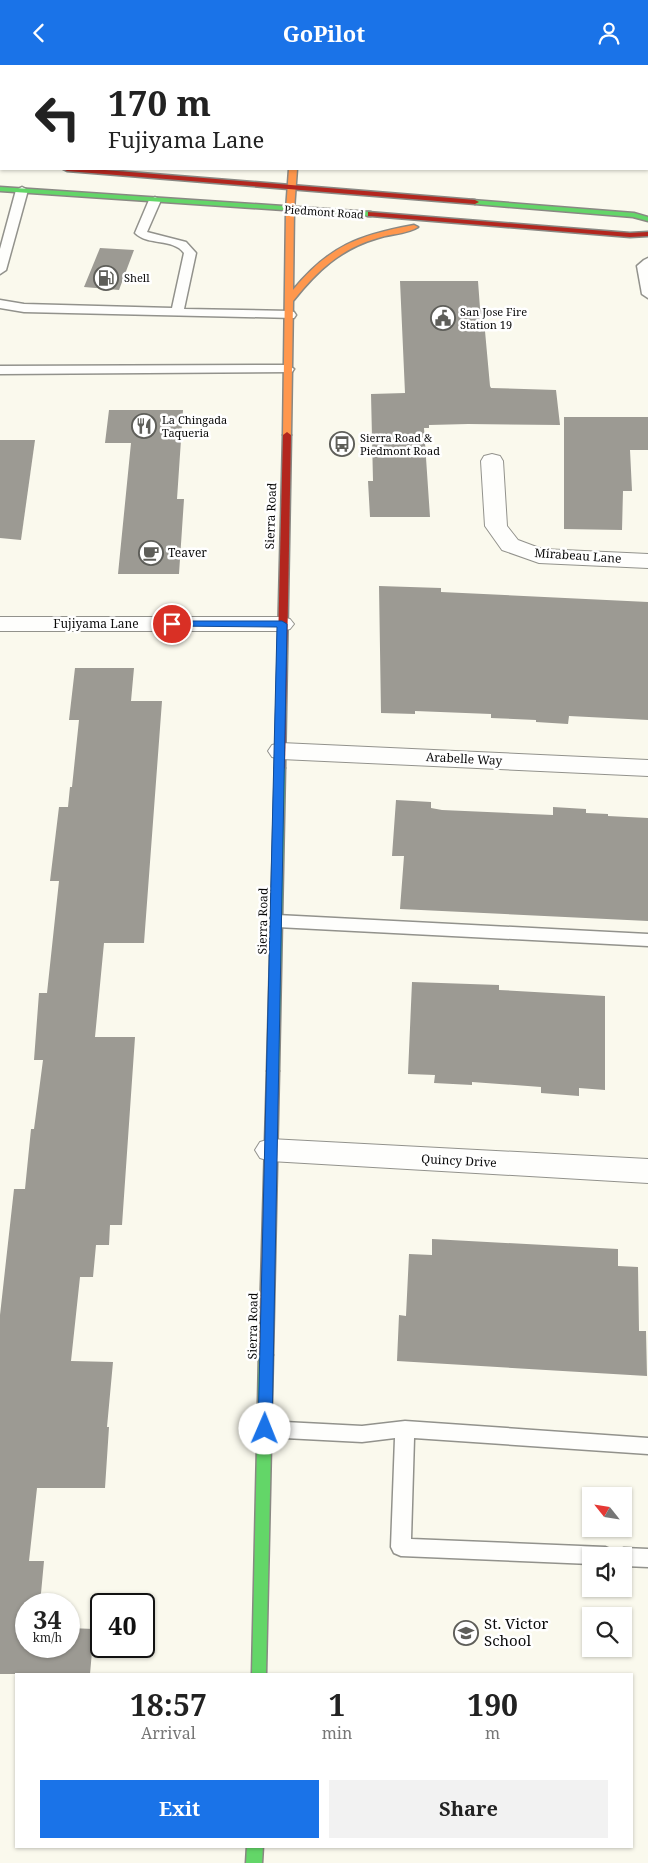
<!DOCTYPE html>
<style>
:root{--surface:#fff;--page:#f2f2f2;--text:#222;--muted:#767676;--accent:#1a73e8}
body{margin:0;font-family:"Noto Serif",serif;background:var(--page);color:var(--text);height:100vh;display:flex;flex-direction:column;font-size:19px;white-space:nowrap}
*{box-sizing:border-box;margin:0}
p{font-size:16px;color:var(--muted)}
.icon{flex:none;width:28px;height:28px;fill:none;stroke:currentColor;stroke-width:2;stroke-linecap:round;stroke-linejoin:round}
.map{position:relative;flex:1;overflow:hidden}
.drawer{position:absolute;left:15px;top:1608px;width:618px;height:175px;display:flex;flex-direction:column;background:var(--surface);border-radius:0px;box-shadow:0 1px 4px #0004}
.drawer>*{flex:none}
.guide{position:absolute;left:0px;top:0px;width:649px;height:105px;box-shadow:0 1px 4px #0004;background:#fff;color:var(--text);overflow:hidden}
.needle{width:32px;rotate:300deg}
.fabs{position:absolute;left:582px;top:1422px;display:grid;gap:10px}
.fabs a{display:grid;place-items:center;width:50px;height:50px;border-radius:0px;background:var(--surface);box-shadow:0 1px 4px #0004;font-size:25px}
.speed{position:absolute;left:15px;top:1528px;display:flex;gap:10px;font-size:25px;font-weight:700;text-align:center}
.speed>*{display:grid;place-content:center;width:65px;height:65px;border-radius:50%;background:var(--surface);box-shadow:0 1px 4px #0004;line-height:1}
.speed small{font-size:12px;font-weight:400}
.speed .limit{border:2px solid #111;border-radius:8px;background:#fff;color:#111}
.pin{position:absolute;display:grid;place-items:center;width:42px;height:42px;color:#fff;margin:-21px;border:2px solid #fff;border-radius:50%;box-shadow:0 1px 5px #0007}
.me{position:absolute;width:55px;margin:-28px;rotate:1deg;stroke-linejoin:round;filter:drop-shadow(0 0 4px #0008)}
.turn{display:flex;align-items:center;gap:18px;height:105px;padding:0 25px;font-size:22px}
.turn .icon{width:65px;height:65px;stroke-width:2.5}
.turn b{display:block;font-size:35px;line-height:42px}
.eta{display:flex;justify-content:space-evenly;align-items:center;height:85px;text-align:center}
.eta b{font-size:30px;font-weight:700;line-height:35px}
.cta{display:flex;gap:10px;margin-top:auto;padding:10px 25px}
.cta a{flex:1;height:58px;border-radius:0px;background:var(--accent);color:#fff;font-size:20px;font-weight:700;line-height:58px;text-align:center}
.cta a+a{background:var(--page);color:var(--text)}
header{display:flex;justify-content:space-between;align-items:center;height:65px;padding:0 25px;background:var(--accent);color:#fff;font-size:22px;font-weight:700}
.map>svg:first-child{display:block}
.building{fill:#9c9a93}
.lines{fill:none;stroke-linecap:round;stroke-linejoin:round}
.lane-casing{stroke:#92928c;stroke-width:3}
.street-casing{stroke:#92928c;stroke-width:2}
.fast-casing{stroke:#898883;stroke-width:3}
.slow-casing{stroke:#898883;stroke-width:3}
.jam-casing{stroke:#898883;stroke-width:3}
.lane{fill:#fefefc;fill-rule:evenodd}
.street{fill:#fefefc;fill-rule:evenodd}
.fast{fill:#63d668;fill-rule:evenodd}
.slow{fill:#ff974d;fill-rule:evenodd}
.jam{fill:#b3261e;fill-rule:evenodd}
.route{fill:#1a73e8;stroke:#114b97}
.labels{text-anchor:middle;stroke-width:5;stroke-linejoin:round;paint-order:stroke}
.far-street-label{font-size:11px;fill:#0a0a0a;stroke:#fff}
.far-poi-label{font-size:11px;fill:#0a0a0a;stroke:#fff;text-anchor:start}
.street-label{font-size:12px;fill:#0a0a0a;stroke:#fff}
.poi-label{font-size:12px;fill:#0a0a0a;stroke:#fff;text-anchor:start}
.near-poi-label{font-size:15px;fill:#0a0a0a;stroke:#fff;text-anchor:start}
</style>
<header><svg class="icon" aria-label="back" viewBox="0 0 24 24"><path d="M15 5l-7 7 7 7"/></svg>GoPilot<svg class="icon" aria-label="person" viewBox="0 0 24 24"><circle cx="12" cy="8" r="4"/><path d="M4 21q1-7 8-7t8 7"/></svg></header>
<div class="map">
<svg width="648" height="1798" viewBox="0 0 648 1798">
<rect width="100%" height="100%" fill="#faf9ed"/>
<g class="building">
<polygon points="100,183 134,185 119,225 84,222"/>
<polygon points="400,216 478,216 480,243 483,244 490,321 491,323 556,325 560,360 468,359 429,360 429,363 424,363 430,452 370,452 368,416 373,416 371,329 405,328"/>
<polygon points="109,345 183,345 177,434 184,434 179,509 118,509 131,378 105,378"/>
<polygon points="564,352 648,352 648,385 630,385 632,426 623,426 622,465 564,464"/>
<polygon points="0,375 35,375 21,475 0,473"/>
<polygon points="379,521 441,523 441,527 648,537 648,655 569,651 568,659 536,657 536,655 491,653 491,649 415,646 415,649 381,648"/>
<polygon points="75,603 134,603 131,636 162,636 144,878 104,878 95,972 135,972 122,1160 110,1160 109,1180 96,1180 93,1212 80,1212 71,1296 113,1297 107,1362 109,1362 105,1423 37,1423 29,1496 44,1496 40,1539 26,1539 26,1581 69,1581 69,1563 94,1564 90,1609 0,1609 0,1250 14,1124 25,1124 31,1064 34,1064 43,995 34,995 39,928 47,928 59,816 50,816 59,742 68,742 70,722 72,722 79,655 69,655"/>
<polygon points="396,735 431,737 431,743 442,745 553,750 553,742 586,744 586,748 608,749 608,751 648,753 648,856 400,844 404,791 392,791"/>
<polygon points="412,917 499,920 499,925 605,931 605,1025 579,1023 579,1031 541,1028 541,1022 472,1017 472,1020 434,1018 435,1010 408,1009"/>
<polygon points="432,1174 618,1184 618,1201 638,1202 639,1266 646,1266 647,1311 397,1296 399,1250 406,1251 409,1189 432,1190"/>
</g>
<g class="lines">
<defs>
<g id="lane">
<polygon points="22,122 28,125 6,205 0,209 0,184 16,125"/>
<path d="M155 132 161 135 147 167 186 177 196 188 184 244 290 246 294 247 296 250 294 253 24 247 0 243V235L24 239 172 243 184 188C173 173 148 181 135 168L149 135Z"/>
<polygon points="648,193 648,233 642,229 637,201 644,195"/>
<polygon points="288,300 294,304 292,307 0,309 0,301"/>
<polygon points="277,850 648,869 648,881 277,862 271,860 269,856 271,852"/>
<polygon points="265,1356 362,1361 405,1356 648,1373 648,1389 414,1373 411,1474 605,1482 612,1485 615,1490 617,1486 624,1483 648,1484 648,1502 624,1501 624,1491 591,1491 591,1499 401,1491 394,1488 391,1482 395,1373 362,1377 265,1372 258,1370 255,1364 258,1358"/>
</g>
<g id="street">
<polygon points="492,389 500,391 503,396 507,461 518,475 542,484 648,489 648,503 539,498 502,485 485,461 481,396 484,391"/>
<polygon points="0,552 282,552 290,554 294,559 290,564 282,566 0,566"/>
<polygon points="281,678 648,695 648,711 281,694 272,692 268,686 272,680"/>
<polygon points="270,1074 648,1094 648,1118 270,1096 260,1093 255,1085 260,1077"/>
</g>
<g id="fast">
<polygon points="0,122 371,147 375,149 371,151 0,126"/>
<polygon points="472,135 634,148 648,152 648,156 633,152 475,139 471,137"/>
<polygon points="280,700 285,703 279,1006 277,1009 269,1009 267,1006 275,703"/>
<polygon points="266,1285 271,1286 273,1290 266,1609 252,1609 259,1290 261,1286"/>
<polygon points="247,1781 263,1781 262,1798 246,1798"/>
</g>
<g id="slow">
<rect x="0" y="97" width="1" height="4"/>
<path d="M289 104H297L294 145 293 225C329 181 359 170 414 160L418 162C408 169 389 169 378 173 340 184 317 206 293 236L291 370 287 373 283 370 286 145Z"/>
<polygon points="273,1002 277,1003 279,1006 273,1290 271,1294 266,1295 261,1294 259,1290 267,1006 269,1003"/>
</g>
<g id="jam">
<polygon points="290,0 298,0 298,1 291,1"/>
<polygon points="63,104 92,104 475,135 479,137 475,139 67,106"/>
<polygon points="368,147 630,168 648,167 648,171 630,172 371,151 368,151"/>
<polygon points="287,367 291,370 285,703 280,706 275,703 283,370"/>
</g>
</defs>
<use href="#lane" class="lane-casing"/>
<use href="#street" class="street-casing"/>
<use href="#fast" class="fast-casing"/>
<use href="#slow" class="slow-casing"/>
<use href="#jam" class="jam-casing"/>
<use href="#lane" class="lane"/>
<use href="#street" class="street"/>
<use href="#fast" class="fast"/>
<use href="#slow" class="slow"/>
<use href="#jam" class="jam"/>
</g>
<polygon class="route" points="172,556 282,556 287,559 272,1364 270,1368 265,1370 260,1368 258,1364 277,562 169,561 167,559"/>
<defs>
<symbol id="fuel-ring" viewBox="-11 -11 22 22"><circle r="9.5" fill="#fff" stroke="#5e5e59" stroke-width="1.5"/><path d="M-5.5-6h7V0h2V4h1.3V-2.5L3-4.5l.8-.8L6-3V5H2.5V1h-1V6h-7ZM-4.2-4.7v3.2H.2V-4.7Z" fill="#5e5e59"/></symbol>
<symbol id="civic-ring" viewBox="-11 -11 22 22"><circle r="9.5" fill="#fff" stroke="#5e5e59" stroke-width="1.5"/><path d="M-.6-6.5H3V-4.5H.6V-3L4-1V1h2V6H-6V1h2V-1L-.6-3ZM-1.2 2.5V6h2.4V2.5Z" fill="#5e5e59"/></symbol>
<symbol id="restaurant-ring" viewBox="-11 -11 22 22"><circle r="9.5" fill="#fff" stroke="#5e5e59" stroke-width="1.5"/><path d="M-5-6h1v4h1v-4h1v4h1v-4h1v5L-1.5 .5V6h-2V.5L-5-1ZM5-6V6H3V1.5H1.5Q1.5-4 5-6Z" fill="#5e5e59"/></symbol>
<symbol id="bus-ring" viewBox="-11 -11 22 22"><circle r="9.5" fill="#fff" stroke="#5e5e59" stroke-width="1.5"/><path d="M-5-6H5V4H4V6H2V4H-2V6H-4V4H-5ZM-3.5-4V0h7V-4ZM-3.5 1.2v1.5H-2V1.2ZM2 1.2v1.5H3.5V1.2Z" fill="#5e5e59"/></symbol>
<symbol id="cafe-ring" viewBox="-11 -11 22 22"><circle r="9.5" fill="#fff" stroke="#5e5e59" stroke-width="1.5"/><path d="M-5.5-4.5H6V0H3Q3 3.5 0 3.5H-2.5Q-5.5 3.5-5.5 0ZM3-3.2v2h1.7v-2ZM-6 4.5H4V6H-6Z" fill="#5e5e59"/></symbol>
<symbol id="school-ring" viewBox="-11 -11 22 22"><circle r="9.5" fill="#fff" stroke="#5e5e59" stroke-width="1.5"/><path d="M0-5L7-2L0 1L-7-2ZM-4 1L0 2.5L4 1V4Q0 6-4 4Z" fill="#5e5e59"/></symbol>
</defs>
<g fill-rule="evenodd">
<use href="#fuel-ring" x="92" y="199" width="28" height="28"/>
<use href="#civic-ring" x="429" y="239" width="28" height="28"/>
<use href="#restaurant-ring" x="130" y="347" width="28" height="28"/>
<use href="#bus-ring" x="328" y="365" width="28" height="28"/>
<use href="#cafe-ring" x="137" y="474" width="28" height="28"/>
<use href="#school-ring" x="452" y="1554" width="28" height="28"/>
</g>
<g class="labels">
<g class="far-street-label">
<text transform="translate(324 147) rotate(4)" y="4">Piedmont Road</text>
</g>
<g class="far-poi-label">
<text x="124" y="217">Shell</text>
<text x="460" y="251">San Jose Fire<tspan x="460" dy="13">Station 19</tspan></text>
<text x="162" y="359">La Chingada<tspan x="162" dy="13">Taqueria</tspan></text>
<text x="360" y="377">Sierra Road &amp;<tspan x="360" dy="13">Piedmont Road</tspan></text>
</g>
<g class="street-label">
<text transform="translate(271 451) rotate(-88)" y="4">Sierra Road</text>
<text transform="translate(578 491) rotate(4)" y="4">Mirabeau Lane</text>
<text x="96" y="563">Fujiyama Lane</text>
<text transform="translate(464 694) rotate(3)" y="4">Arabelle Way</text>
<text transform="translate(263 856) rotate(-89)" y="4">Sierra Road</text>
<text transform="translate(459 1096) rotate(3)" y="4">Quincy Drive</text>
<text transform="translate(253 1261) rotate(-89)" y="4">Sierra Road</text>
</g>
<g class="poi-label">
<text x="168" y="492">Teaver</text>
</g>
<g class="near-poi-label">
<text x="484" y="1564">St. Victor<tspan x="484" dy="17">School</tspan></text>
</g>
</g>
</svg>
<div class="fabs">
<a><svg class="needle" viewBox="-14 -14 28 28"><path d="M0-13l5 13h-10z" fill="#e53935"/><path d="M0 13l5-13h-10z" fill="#767676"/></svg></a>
<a><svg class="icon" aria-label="sound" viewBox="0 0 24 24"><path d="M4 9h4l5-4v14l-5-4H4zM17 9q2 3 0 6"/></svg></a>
<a><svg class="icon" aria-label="search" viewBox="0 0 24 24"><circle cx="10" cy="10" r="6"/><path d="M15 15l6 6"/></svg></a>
</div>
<div class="speed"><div>34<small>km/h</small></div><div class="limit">40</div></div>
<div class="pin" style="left:172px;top:559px;background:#d93025"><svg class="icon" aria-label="arrive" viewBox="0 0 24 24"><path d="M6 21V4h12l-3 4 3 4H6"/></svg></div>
<svg class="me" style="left:265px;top:1364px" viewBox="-20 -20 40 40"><circle r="19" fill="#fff"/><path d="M0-13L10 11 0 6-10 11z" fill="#1a73e8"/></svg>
<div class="guide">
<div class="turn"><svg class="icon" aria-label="left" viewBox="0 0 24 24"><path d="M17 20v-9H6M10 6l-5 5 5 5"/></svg><div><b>170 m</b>Fujiyama Lane</div></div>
</div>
<section class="drawer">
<div class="eta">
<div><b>18:57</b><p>Arrival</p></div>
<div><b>1</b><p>min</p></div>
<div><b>190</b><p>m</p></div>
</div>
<div class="cta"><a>Exit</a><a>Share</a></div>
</section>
</div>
